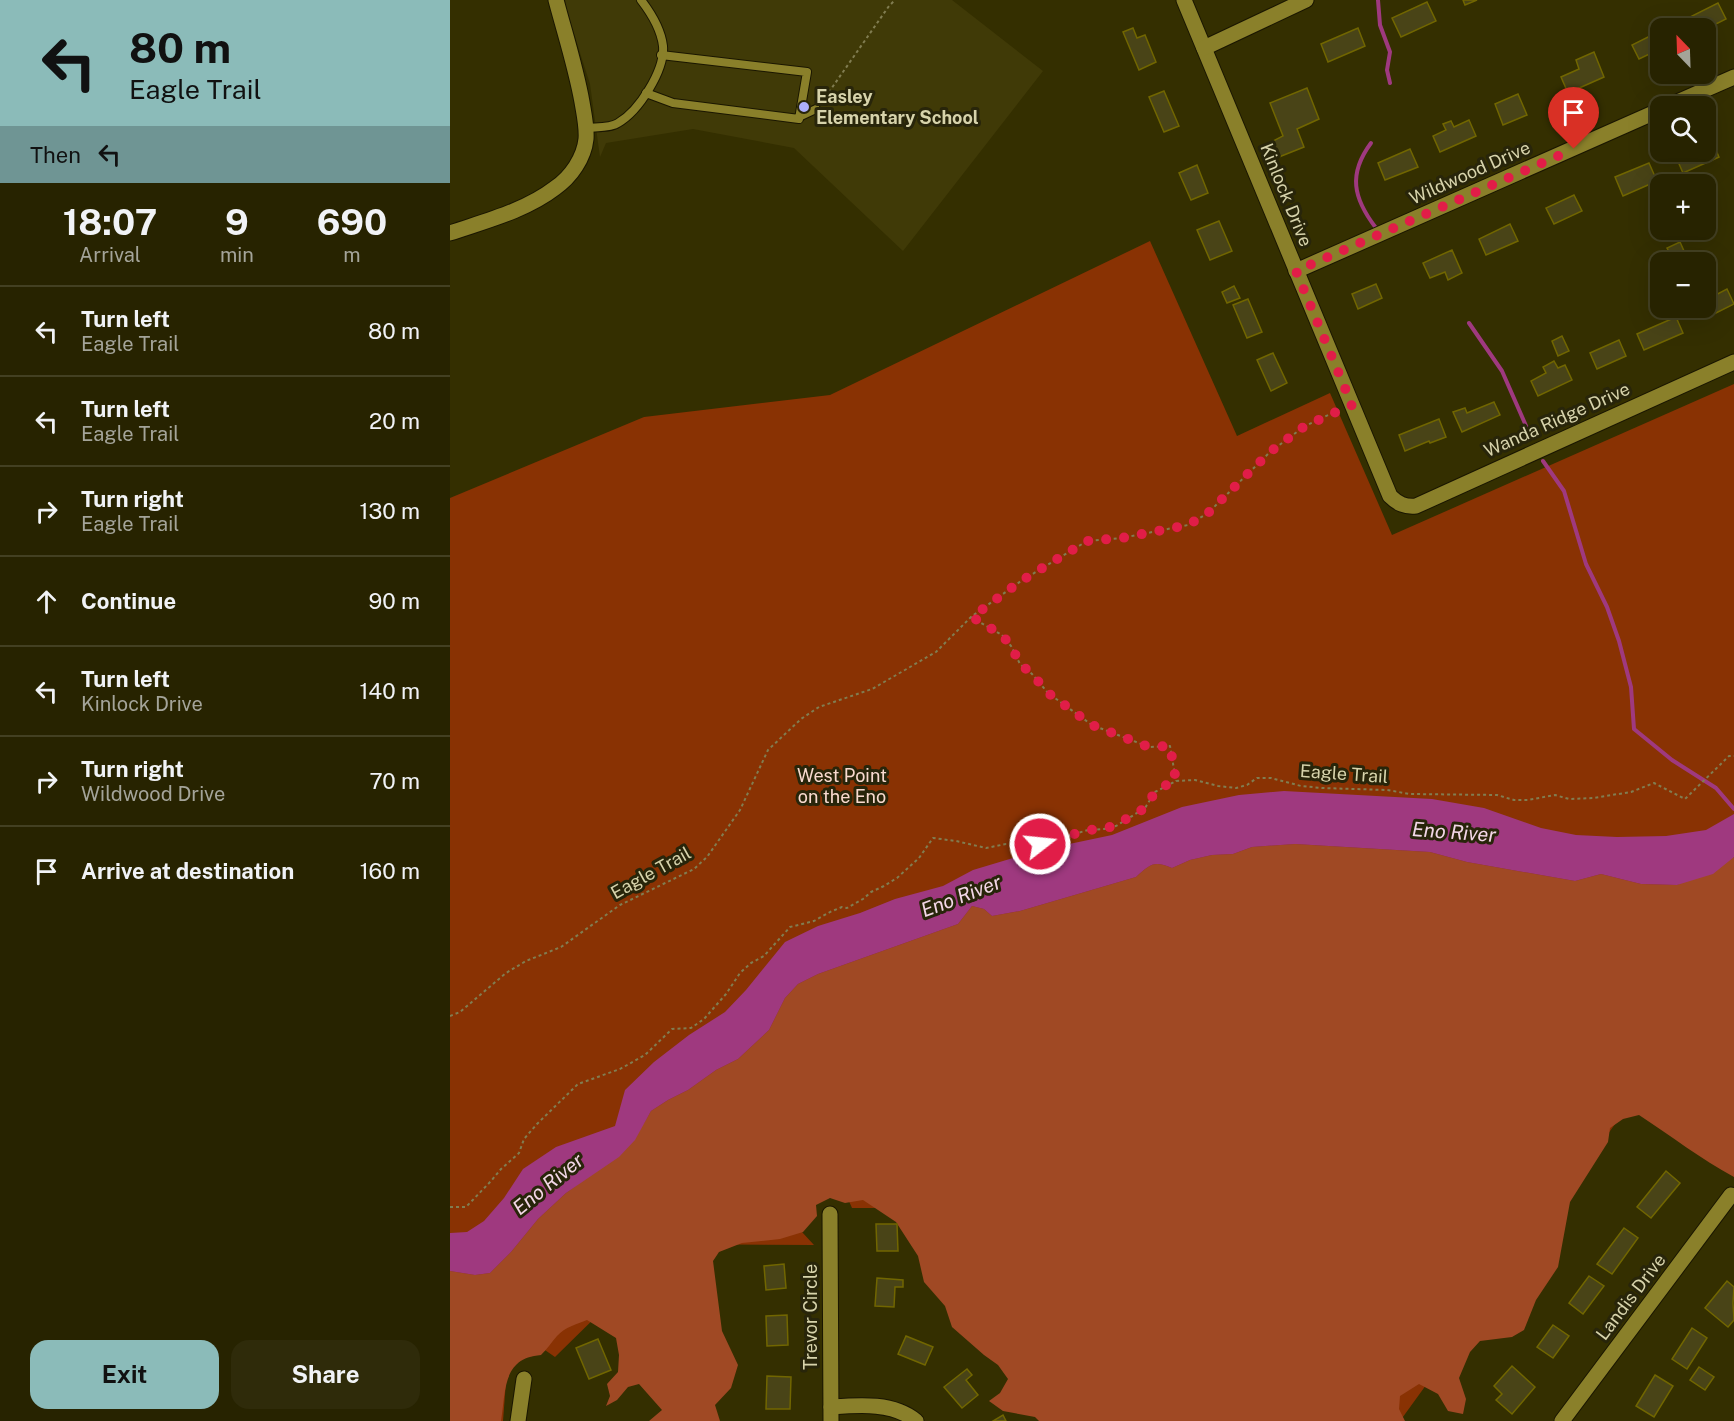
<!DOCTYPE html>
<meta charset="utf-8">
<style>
:root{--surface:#272300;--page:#2f2b0a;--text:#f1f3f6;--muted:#a4a499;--line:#434022;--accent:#8bbbb9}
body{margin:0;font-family:"Public Sans",sans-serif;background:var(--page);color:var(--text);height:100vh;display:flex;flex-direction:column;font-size:22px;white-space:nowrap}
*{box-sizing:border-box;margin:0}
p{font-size:20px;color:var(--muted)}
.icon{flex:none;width:33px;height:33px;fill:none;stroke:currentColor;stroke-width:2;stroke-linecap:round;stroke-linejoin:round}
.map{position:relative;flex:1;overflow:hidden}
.side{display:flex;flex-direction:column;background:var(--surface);width:450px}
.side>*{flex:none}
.banner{background:#8bbbb9;color:#111;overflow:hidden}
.needle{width:39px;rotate:337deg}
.controls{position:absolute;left:1200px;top:18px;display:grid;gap:12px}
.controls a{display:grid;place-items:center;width:66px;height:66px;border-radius:12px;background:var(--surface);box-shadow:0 6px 24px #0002,0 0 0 2px var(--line);font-size:30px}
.pin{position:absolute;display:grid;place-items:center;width:51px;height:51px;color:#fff;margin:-62px -26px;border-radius:50% 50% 50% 0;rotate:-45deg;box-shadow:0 0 6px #0007}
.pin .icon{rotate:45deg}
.me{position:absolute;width:66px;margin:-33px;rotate:74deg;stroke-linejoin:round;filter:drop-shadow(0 0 4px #0008)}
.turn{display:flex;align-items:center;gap:21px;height:126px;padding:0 30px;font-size:27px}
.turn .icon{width:78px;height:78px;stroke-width:2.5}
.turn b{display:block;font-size:42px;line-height:51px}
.then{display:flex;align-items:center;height:57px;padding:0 30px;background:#0003;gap:12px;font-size:22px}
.eta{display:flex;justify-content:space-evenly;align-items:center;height:102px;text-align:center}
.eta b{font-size:36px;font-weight:700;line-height:42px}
.button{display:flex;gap:12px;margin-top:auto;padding:12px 30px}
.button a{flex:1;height:69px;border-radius:18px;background:var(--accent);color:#111;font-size:24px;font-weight:700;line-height:69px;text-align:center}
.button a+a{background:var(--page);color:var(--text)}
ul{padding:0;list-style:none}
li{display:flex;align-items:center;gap:18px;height:90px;padding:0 30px;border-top:2px solid var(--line)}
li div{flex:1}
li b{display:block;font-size:22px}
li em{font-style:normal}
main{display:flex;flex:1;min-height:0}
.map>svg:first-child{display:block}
.built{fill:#403a07}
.green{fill:#893203}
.forest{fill:#a04924}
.water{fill:#9f397f}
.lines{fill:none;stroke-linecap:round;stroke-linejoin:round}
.stream{stroke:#9f397f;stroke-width:4}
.building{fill:#494417;stroke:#716600;stroke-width:1.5}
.lane-casing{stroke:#1a1600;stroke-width:10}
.street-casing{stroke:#1a1600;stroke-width:17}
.path{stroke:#817d51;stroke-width:2;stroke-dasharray:3 3;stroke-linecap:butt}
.lane{stroke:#8a802a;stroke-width:8}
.street{stroke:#8a802a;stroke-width:15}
.route{stroke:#e11d48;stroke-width:10;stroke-dasharray:0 18}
.poi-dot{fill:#adaffb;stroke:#28250a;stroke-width:2}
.labels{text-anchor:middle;stroke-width:6;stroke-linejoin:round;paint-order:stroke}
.poi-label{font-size:18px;font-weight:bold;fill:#d7d3ab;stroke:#28250a;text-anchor:start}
.street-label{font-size:18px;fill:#d7d3ab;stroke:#28250a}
.park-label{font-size:18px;fill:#f9dacf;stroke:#28250a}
.water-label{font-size:20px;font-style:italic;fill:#f3d7e7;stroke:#28250a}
</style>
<main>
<section class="side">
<div class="banner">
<div class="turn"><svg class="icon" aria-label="left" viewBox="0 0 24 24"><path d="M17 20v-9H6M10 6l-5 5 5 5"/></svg><div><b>80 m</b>Eagle Trail</div></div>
<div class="then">Then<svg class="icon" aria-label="left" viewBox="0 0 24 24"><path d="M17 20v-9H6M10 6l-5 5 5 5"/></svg></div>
</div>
<div class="eta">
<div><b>18:07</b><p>Arrival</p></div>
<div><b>9</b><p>min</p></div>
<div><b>690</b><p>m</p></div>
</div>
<ul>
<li><svg class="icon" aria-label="left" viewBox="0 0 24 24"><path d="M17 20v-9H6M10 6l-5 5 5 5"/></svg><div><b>Turn left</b><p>Eagle Trail</p></div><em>80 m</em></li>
<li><svg class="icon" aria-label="left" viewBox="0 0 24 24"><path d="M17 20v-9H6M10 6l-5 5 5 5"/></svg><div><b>Turn left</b><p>Eagle Trail</p></div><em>20 m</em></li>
<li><svg class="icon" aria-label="right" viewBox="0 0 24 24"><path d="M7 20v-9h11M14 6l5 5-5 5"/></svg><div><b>Turn right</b><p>Eagle Trail</p></div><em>130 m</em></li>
<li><svg class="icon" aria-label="ahead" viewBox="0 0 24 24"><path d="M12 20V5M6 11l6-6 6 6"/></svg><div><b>Continue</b></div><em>90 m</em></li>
<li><svg class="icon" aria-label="left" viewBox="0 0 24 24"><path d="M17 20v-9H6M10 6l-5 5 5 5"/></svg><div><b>Turn left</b><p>Kinlock Drive</p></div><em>140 m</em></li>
<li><svg class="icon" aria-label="right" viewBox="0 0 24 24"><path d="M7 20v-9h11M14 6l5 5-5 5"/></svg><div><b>Turn right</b><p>Wildwood Drive</p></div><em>70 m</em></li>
<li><svg class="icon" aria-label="arrive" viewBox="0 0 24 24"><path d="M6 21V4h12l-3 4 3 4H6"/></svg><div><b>Arrive at destination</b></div><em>160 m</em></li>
</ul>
<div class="button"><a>Exit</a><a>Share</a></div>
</section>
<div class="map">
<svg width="1284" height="1421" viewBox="0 0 1284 1421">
<rect width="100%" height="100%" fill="#342f00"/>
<polygon class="built" points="115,0 502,0 593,71 453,251 344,148 243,129 156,143 150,157 140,84 117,12"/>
<polygon class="green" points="700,241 787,436 880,393 942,535 1284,384 1284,1167 1181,1102 950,1421 518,1208 402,1208 391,1183 359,1178 352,1232 364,1245 209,1244 211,1253 105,1357 92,1348 58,1355 53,1421 0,1421 0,498 194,417 380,395"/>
<path class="forest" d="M845 844 980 852 1017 862 1125 881 1151 874 1191 884 1227 885 1284 857V1177C1251 1159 1221 1136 1189 1115L1173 1119 1160 1128 1158 1142 1120 1202 1108 1267 1086 1300 1074 1330 1062 1337 1030 1341 1020 1352 1009 1378 1016 1399 1013 1414 998 1411 988 1394 969 1384 950 1396 949 1409 955 1421H589L585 1417 553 1411 539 1401 550 1393 558 1379 548 1365 534 1355 502 1327 495 1306 474 1282 468 1256 446 1222 413 1200 395 1203 380 1198 366 1205 367 1216 353 1232 330 1239 292 1243 269 1252 263 1261 272 1331 288 1365 281 1388 265 1405 270 1421H199L212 1410 189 1384 178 1387 167 1400 156 1406 160 1396 157 1384 168 1372 169 1355 166 1338 137 1320C127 1324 115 1327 107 1336 101 1343 97 1349 91 1355 52 1358 56 1391 51 1421H0V1271L25 1275 40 1273 61 1252 88 1219 116 1193 142 1174 194 1123 201 1111 218 1100 238 1090 266 1070 288 1059 319 1030 335 998 348 984 368 974 508 924 522 906 534 909 542 916 570 911 686 877C700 864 704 860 722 868L740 860 762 855 783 854 802 847Z"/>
<path class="water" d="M834 791 982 799 1034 808 1091 828 1126 835 1167 837 1216 836 1256 830 1284 814V857L1263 874 1227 885 1191 884 1151 874 1125 881 1017 862 980 852 845 844 802 847 783 854 762 855 740 860 722 868C704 860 700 864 686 877L570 911 542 916 534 909 522 906 508 924 368 974 348 984 335 998 319 1030 288 1059 266 1070 238 1090 218 1100 201 1111 185 1140 169 1157 116 1193 88 1219 61 1252 40 1273 25 1275 0 1271V1233L17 1232 34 1221 54 1198 73 1169 106 1147 165 1126 175 1090 204 1062 239 1035 275 1012 296 990 335 942 368 926 410 913 445 899 493 886 523 870 586 851 662 835 732 807 789 795Z"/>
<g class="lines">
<g class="stream">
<polyline points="928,0 930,25 940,52 937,70 940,83"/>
<path d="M921 143C898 174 903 198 926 228"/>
<polyline points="1019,323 1052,371 1080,435"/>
<polyline points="1093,461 1114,491 1136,564 1157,607 1169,641 1181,687 1184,729 1222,760 1266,788 1284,809"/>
</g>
</g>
<g class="building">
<polygon points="1013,0 1027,0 1015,5"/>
<polygon points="977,2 986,21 951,37 942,18"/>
<polygon points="1268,3 1276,19 1256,29 1246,28 1240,17"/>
<polygon points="683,28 687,38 695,35 706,62 689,70 673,32"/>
<polygon points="908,28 915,46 878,62 871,44"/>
<polygon points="1210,31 1210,49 1189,59 1182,45"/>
<polygon points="1144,52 1154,77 1118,93 1111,77 1129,69 1126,60"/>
<polygon points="857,88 869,119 847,129 854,147 829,157 823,141 833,136 820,103"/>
<polygon points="714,91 729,126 714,132 699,97"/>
<polygon points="1068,94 1077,115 1053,125 1045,104"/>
<polygon points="1019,120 1026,136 990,152 983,136 996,130 993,124 1001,121 1004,127"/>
<polygon points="1262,141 1269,157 1233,173 1226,157 1237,152 1256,152 1256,143"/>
<polygon points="960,149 968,167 935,180 928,163"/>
<polygon points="1199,163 1207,181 1173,196 1165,177"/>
<polygon points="747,165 758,193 741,200 729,173"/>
<polygon points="1124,195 1132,211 1104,224 1096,208"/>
<polygon points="769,221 782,251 760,260 747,230"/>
<polygon points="1060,224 1068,241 1036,255 1029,239"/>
<polygon points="1230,242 1234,251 1222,257 1217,248"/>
<polygon points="1002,250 1012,273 998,280 995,272 980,278 973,263"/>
<polygon points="926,284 932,298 908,309 902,294"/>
<polygon points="784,286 790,298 777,303 772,292"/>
<polygon points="1277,289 1284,304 1258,317 1253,308 1256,308 1256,300"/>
<polygon points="798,299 812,332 797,338 783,305"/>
<polygon points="1226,317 1233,333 1194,350 1187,334"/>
<polygon points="1112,336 1119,351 1108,356 1102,341"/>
<polygon points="1169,340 1176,356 1147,369 1140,353"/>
<polygon points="823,353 837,383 821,391 807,360"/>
<polygon points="1104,361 1108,368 1115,365 1122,380 1088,396 1081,381 1096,373 1093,367"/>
<polygon points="1044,402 1050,415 1012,432 1003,412 1015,408 1017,413"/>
<polygon points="989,419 996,437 980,443 979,441 955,451 949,435"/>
<polygon points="1216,1171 1230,1183 1201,1218 1187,1207"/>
<polygon points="426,1224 447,1224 448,1251 427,1251"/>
<polygon points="1174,1228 1188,1238 1162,1274 1147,1264"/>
<polygon points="334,1264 336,1288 316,1290 314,1266"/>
<polygon points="1139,1276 1154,1286 1133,1314 1119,1303"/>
<polygon points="427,1278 453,1280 453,1287 445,1287 444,1307 425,1306"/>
<polygon points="1277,1281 1284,1287 1283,1303 1284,1320 1278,1327 1255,1308"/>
<polygon points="337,1315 338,1345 317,1346 316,1316"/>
<polygon points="1103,1325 1119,1336 1103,1358 1087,1347"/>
<polygon points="1242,1328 1257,1338 1237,1369 1222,1359"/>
<polygon points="456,1336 483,1347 475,1365 448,1354"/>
<polygon points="148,1339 161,1370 139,1379 126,1348"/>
<polygon points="1062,1366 1085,1387 1062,1414 1046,1400 1052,1394 1044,1386"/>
<polygon points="1249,1367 1264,1377 1255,1390 1240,1380"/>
<polygon points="517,1369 522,1375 516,1380 528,1395 512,1408 494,1387"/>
<polygon points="1205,1375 1223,1386 1204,1417 1186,1406"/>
<polygon points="317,1376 341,1377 340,1409 316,1409"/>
<polygon points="553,1415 556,1421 543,1421"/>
</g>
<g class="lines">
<defs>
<g id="lane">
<polyline points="196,93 223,103 349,119 357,72 211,55"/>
<polyline points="349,117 366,109"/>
<path d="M137 128C146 127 161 128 168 123 189 111 215 70 213 46 211 29 201 13 191 0"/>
</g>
<g id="street">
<path d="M734 0 940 496C948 504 955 507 966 506L1284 362"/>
<polyline points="754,48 856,0"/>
<polyline points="1218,106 1284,77"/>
<path d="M0 233C35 221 75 211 105 188 121 177 134 158 136 139 137 127 134 114 132 102 126 68 115 34 106 0"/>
<polyline points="846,271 1210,110"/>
<polyline points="380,1214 381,1421"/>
<path d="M381 1407C409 1405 443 1402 466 1421"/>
<polyline points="68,1421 74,1379"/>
<polyline points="1112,1421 1281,1195"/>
</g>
</defs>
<use href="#lane" class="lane-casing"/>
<use href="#street" class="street-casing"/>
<g class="path">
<polyline points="372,102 439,6 445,0"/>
<polyline points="521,617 552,635 561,646 570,664 582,674 598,693 642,725 699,747 720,746 726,781"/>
<polyline points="0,1016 10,1012 56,973 76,961 111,947 170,905 244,869 257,857 290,810 318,750 351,719 369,707 422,689 486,652 521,617 571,581 637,541 672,538 738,525 758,513 820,452 855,426 889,410"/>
<polyline points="0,1207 16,1207 41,1181 51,1169 69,1153 74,1139 87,1124 128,1084 170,1069 195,1055 222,1029 241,1028 254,1019 276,994 290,973 301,963 314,956 340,927 364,921 380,912 392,907 397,908 413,899 421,892 434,886 447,878 469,858 483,838 506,841 536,848 556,844 590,844 638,830 654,829 666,826 695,808 705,792 726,781 745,780 768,786 786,788 797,785 807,778 821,778 851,786 872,788 937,790 960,794 1047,795 1064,800 1078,800 1105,795 1119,799 1143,798 1181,792 1204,783 1235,799 1279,756 1284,756"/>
</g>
<use href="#lane" class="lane"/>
<use href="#street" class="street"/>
</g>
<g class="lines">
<polyline class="route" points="590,844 638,830 654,829 666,825 695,808 705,792 718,784 726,781 720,746 699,747 642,725 598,693 582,674 570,664 561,646 552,635 522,617 571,581 637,541 672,538 738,525 758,513 820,452 855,426 902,405 846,271 1124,149"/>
</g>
<circle class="poi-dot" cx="354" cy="107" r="6"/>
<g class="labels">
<g class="poi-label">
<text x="366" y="103">Easley<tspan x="366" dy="21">Elementary School</tspan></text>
</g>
<g class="street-label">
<text transform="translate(1020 173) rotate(-24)" y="6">Wildwood Drive</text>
<text transform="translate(836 195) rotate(68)" y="6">Kinlock Drive</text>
<text transform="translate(1107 420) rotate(-24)" y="6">Wanda Ridge Drive</text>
<text transform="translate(894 774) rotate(4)" y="6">Eagle Trail</text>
<text transform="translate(201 873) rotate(-29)" y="6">Eagle Trail</text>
<text transform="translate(1181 1297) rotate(-53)" y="6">Landis Drive</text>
<text transform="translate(361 1317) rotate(-90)" y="6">Trevor Circle</text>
</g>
<g class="park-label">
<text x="392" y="782">West Point<tspan x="392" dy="21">on the Eno</tspan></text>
</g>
<g class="water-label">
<text transform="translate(1004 832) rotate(4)" y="7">Eno River</text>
<text transform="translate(511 896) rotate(-21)" y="7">Eno River</text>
<text transform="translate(98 1184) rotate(-39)" y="7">Eno River</text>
</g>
</g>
</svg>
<div class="controls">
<a><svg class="needle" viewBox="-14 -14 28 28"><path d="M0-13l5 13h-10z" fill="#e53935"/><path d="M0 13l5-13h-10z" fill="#a4a499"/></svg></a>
<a><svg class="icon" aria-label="search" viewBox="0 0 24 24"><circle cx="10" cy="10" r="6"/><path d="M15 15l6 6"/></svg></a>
<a>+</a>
<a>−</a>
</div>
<div class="pin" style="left:1124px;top:149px;background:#d93025"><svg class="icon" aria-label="arrive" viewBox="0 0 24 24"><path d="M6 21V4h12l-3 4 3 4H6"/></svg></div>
<svg class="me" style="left:590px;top:844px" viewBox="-20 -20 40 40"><circle r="17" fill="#e11d48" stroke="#fff" stroke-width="3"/><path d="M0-11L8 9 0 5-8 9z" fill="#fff"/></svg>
</div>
</main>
